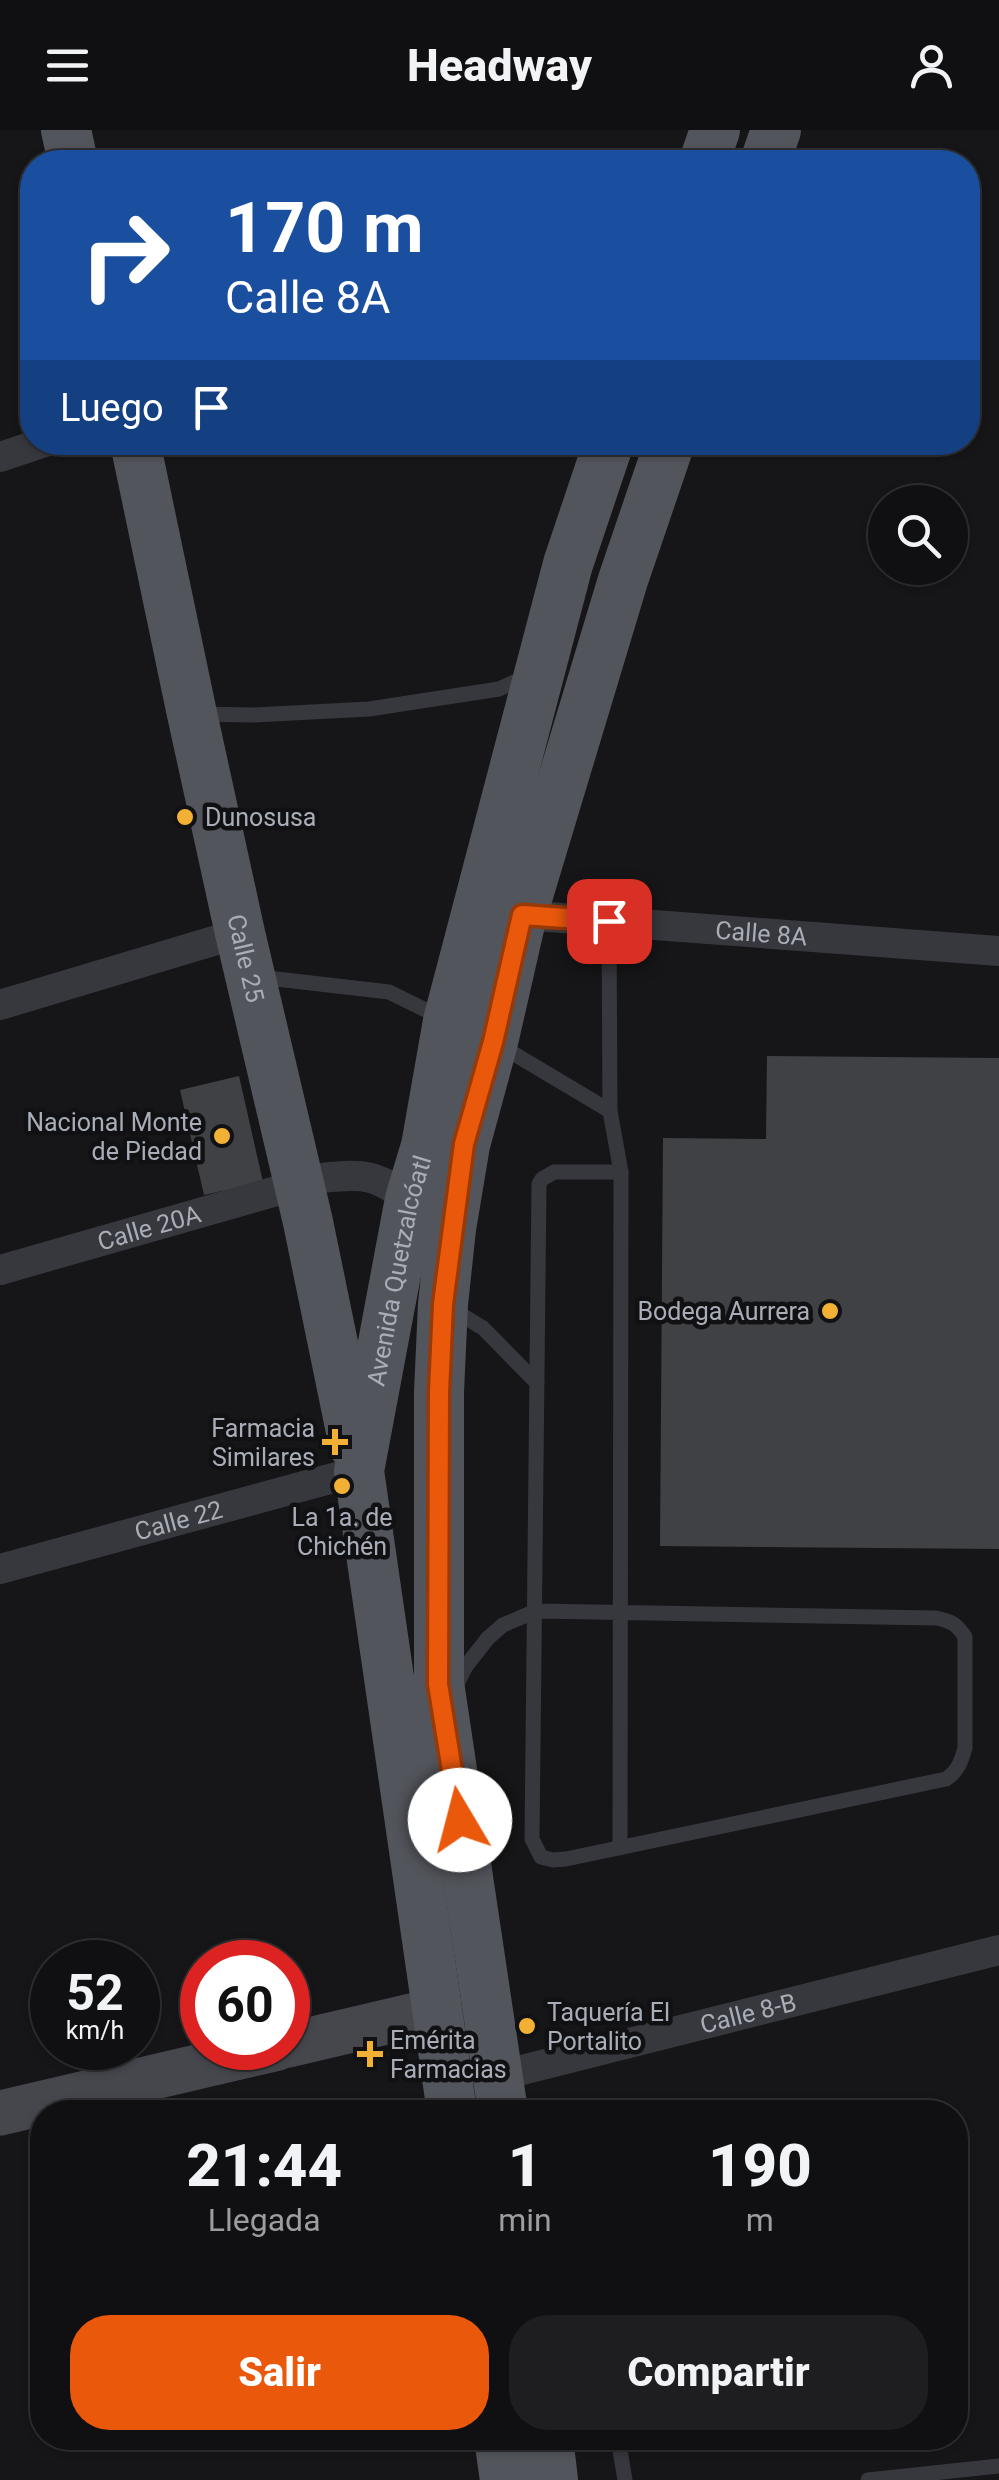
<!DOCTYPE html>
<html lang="es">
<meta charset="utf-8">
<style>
:root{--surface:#101012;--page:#1e1e20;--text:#f1f3f6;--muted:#9c9d9f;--line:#303032;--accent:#ea580c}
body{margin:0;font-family:Roboto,sans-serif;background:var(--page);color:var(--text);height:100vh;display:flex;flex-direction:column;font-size:38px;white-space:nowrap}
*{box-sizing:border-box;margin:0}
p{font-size:32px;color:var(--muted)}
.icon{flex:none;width:55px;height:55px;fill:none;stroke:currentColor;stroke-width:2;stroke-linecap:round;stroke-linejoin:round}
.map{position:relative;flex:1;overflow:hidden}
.panel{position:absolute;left:30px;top:1970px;width:938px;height:350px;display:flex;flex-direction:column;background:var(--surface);border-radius:40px;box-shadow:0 2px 8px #0004,0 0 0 2px var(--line)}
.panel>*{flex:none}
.guide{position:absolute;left:20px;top:20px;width:960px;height:305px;border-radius:40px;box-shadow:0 2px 8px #0004,0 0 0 2px var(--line);background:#1a4fa0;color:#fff;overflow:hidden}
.controls{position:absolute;left:868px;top:355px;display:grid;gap:20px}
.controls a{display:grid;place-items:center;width:100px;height:100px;border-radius:50%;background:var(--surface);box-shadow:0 2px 8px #0004,0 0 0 2px var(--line);font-size:50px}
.speed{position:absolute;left:30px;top:1810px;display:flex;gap:20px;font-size:50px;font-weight:700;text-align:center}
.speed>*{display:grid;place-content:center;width:130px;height:130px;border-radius:50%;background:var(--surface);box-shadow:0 2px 8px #0004,0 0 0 2px var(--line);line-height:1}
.speed small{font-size:25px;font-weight:400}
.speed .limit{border:15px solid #d22;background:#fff;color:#111}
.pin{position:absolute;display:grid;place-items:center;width:85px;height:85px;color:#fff;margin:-42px;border-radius:20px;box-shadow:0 5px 15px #0006}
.me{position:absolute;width:110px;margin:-55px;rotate:352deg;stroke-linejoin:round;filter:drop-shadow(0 0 8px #0008)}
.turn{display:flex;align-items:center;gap:35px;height:210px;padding:0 40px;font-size:45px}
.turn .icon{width:130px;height:130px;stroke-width:2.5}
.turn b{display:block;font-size:70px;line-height:85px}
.then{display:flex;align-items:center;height:95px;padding:0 40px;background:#0003;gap:20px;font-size:38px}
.eta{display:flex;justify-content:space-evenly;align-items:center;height:170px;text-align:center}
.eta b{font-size:60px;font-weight:800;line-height:70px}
.primary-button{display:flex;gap:20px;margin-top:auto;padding:20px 40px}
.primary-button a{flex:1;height:115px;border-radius:40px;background:var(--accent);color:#fff;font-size:40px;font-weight:800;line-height:115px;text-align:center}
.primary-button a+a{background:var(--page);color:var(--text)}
header{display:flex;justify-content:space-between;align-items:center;height:130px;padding:0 40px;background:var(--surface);font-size:45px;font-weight:800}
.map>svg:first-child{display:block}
.building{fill:#404145}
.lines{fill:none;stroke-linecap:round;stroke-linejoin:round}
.lane{stroke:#37383d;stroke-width:15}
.street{stroke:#37383d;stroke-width:30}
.secondary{stroke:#45474d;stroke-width:45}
.primary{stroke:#53555c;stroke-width:50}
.route-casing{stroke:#983908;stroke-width:25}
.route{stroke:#ea580c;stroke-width:18}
.poi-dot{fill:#f2b134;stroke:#111113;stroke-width:4}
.labels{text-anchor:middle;stroke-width:9;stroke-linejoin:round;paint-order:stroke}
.poi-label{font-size:25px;fill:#a8adb8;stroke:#111113;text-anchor:start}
.street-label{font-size:25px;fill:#a8adb8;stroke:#111113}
</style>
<header><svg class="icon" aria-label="menu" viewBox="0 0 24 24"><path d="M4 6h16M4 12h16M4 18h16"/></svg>Headway<svg class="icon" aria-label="person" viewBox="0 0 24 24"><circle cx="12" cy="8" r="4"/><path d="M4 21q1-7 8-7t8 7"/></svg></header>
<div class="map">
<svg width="999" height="2350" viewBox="0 0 999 2350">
<rect width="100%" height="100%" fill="#161618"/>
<g class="building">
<polygon points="767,926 999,928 999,1419 660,1416 663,1008 766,1009"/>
<polygon points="239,946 263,1052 204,1065 180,960"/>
</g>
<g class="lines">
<g class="lane">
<polyline points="201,584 253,585 369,579 499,559 528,546"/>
<polyline points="609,791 610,981 621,1042"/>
<polyline points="259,847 389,862 444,889"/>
<polyline points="501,916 610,981"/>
<polyline points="450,1178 483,1198 537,1253"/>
<path d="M454 1560 466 1536 488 1508 503 1495 536 1481 936 1488C951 1491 957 1494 965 1507V1618C961 1632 958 1641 946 1649L566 1729 553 1730 541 1727 532 1709 539 1054 542 1049 554 1042H621L620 1718"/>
<polyline points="618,2308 625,2350"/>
<polyline points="868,2350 999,2336"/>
</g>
<g class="street">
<polyline points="0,327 45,312"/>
<path id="s1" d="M522 785 999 821"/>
<polyline points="0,875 240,803"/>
<path id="s2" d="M0 1140 322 1048C366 1043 375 1045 410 1069"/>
<path id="s3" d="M0 1439 359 1341"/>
<path id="s4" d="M498 1946 999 1820"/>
</g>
<g class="secondary">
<polyline points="288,1915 437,1880"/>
<polyline points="0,1983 278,1918"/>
</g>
<g class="primary">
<polyline points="66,0 73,32"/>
<polyline points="704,32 715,0"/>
<polyline points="765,32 776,0"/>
<path id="s5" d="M135 312 192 584 240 803 308 1092 354 1316"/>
<path id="s6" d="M452 1982 359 1341 410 1069 426 1016 448 891 568 434 609 312"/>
<polyline points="503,1982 439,1553 439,1262 443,1174 451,1099 465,1015 493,912 522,785 623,450 670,312"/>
<polyline points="499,2308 505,2350"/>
<polyline points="548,2308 553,2350"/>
</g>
</g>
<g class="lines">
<defs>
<polyline id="route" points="460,1690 438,1554 439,1262 443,1174 464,1014 493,912 522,785 609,791"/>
</defs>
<use href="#route" class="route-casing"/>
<use href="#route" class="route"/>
</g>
<g class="poi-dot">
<circle cx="185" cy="687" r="10"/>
<circle cx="222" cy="1006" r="10"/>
<circle cx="830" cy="1181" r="10"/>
<path d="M330 1297h10v10h10v10h-10v10h-10v-10h-10v-10h10z"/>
<circle cx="342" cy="1356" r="10"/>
<circle cx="527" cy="1896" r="10"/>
<path d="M365 1909h10v10h10v10h-10v10h-10v-10h-10v-10h10z"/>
</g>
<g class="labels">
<g class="poi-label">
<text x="205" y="696">Dunosusa</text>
<text x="202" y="1001" text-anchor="end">Nacional Monte<tspan x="202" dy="29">de Piedad</tspan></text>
<text x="810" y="1190" text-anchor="end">Bodega Aurrera</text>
<text x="315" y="1307" text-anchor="end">Farmacia<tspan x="315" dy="29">Similares</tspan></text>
<text x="342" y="1396" text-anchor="middle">La 1a. de<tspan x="342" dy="29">Chichén</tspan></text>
<text x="547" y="1891">Taquería El<tspan x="547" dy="29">Portalito</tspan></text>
<text x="390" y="1919">Emérita<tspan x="390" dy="29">Farmacias</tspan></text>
</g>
<g class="street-label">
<text dy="9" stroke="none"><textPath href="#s1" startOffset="240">Calle 8A</textPath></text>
<text dy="9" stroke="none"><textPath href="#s5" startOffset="528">Calle 25</textPath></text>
<text dy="9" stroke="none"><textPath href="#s2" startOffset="155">Calle 20A</textPath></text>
<text dy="9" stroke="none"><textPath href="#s6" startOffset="852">Avenida Quetzalcóatl</textPath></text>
<text dy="9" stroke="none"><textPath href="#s3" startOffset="185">Calle 22</textPath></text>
<text dy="9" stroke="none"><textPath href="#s4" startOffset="258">Calle 8-B</textPath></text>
</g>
</g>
</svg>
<div class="controls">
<a><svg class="icon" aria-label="search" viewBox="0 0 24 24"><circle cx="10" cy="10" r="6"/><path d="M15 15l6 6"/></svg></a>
</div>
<div class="speed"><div>52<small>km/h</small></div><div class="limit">60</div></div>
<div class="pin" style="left:609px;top:791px;background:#d93025"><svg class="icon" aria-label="arrive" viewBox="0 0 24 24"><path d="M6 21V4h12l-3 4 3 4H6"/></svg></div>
<svg class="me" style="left:460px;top:1690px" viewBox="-20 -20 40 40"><circle r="19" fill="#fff"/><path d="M0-13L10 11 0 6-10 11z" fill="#ea580c"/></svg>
<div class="guide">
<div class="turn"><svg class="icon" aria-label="right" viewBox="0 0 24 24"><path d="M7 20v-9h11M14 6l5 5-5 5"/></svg><div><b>170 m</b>Calle 8A</div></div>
<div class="then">Luego<svg class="icon" aria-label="arrive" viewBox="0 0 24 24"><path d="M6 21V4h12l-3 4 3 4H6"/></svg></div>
</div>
<section class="panel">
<div class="eta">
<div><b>21:44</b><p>Llegada</p></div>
<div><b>1</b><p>min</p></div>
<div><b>190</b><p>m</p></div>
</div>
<div class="primary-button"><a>Salir</a><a>Compartir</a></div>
</section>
</div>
